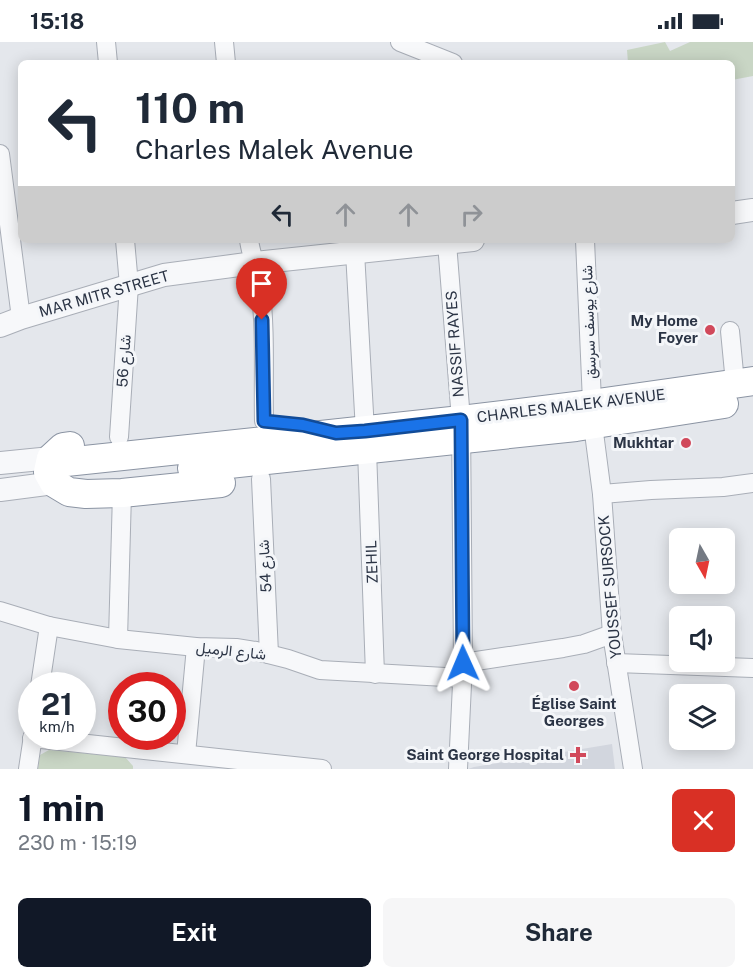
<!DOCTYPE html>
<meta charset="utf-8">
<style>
:root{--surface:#fff;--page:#f6f6f7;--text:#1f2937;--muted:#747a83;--accent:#111827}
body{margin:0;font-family:"Public Sans",Vazirmatn,sans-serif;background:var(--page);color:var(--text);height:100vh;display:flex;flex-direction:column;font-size:22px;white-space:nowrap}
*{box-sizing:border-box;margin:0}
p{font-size:20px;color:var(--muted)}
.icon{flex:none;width:33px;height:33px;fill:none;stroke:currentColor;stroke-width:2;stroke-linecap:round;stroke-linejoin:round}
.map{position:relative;height:727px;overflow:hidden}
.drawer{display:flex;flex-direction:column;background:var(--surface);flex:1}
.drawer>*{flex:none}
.hud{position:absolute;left:18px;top:18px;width:717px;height:183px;border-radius:9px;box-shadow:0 3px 15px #0003;background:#fff;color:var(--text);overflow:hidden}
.needle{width:39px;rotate:171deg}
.tools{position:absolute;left:669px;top:486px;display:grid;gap:12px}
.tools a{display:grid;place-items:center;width:66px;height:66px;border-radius:9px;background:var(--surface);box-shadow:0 3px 15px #0003;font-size:30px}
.speed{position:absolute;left:18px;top:630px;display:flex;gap:12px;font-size:30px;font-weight:700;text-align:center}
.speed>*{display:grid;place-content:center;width:78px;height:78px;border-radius:50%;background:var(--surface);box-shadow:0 3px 15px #0003;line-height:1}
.speed small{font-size:15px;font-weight:400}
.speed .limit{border:9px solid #d22;background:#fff;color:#111}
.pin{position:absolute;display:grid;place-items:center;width:51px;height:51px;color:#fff;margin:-62px -26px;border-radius:50% 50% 50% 0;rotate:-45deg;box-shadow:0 0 6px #0007}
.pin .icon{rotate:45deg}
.me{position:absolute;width:66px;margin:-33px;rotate:359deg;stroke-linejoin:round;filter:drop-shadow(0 0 4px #0008)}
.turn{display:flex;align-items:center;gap:21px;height:126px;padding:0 18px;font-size:27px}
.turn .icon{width:78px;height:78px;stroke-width:2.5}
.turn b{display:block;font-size:42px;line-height:51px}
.lanes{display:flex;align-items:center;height:57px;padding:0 18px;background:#0003;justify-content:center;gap:30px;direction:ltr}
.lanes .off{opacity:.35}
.round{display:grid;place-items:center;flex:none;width:63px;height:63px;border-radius:9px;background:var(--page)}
.overview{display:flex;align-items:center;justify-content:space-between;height:102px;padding:0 18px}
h1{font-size:36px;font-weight:700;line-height:45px;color:var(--accent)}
.primary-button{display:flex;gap:12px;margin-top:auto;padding:12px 18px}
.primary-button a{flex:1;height:69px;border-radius:9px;background:var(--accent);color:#fff;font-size:24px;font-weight:700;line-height:69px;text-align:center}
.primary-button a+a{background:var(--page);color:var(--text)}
.status{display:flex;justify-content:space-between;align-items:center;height:42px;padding:0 30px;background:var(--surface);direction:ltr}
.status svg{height:16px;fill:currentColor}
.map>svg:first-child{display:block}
.built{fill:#d2d6de}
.green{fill:#c9d6c5}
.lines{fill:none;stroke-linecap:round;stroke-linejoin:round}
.minor-casing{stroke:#a9aeb7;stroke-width:20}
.tertiary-casing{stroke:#a9aeb7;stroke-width:24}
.trunk-casing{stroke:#8b94a3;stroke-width:30}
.minor{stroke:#f7f8fa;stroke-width:18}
.tertiary{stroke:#f7f8fa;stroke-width:22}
.trunk{stroke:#fff;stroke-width:28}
.route-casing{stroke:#114b97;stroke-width:15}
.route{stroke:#1a73e8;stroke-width:10}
.poi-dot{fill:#d1495b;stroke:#f4f6f9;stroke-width:2}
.labels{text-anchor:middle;stroke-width:6;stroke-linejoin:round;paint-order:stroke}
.street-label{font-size:15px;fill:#2b3445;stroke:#f4f6f9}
.poi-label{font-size:15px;font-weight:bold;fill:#2b3445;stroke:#f4f6f9;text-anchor:end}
</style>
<div class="status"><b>15:18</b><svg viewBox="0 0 49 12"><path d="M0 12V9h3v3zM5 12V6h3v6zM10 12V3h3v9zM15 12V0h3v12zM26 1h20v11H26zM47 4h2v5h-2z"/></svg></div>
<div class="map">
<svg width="753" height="727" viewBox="0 0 753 727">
<rect width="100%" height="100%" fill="#e4e7ec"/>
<polygon class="built" points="612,702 615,727 468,727 474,725"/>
<g class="green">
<polygon points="665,0 670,9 690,0 753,0 753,34 732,38 732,21 628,21 627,8"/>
<polygon points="49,708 125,715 133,724 133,727 38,727 40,713"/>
</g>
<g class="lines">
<defs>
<g id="minor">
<polyline points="106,0 108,21"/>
<polyline points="224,0 226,21"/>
<polyline points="400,0 453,21"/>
<polyline points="0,112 21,276"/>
<path d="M249 198C251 214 258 228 260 243 266 288 263 335 264 379"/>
<polyline points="585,198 593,383 602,452 612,592 633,727"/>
<polyline points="447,201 461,378 463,621 458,727"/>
<polyline points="355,210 365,389"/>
<polyline points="730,289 735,341"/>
<polyline points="119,395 129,243 125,198"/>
<polyline points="367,408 375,632"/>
<polyline points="261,437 269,612"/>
<polyline points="602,452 651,448 723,445 753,441"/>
<polyline points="0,569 49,584 118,597 196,605 236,606 256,609 288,617 320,628 463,636"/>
<polyline points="118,597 122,451"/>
<polyline points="463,621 563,606 584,602 612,592"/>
<polyline points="616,621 753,626"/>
<polyline points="40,644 49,584"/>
<polyline points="32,696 322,727"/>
<polyline points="186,712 196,605"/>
<polyline points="28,727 33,694"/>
</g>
<g id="tertiary">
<polyline points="732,171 753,168"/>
<polyline points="0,284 21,276 164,233 254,221 473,198"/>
<polyline points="0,421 51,416"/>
<polyline points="0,448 54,441"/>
</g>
<g id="trunk">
<polyline points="70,404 63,405 51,416 48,430 54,441 69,450 86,452 122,451 221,441"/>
<polyline points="66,420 461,378 592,362 753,339"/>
<polyline points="192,426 576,385 724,362"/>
</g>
</defs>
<use href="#minor" class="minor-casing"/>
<use href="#tertiary" class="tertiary-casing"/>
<use href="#trunk" class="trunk-casing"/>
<use href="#minor" class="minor"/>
<use href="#tertiary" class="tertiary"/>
<use href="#trunk" class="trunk"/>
</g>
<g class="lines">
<defs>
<polyline id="route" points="262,278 264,379 303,383 336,391 365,389 461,378 463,621"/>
</defs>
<use href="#route" class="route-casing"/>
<use href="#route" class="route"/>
</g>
<g class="poi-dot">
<circle cx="710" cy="288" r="6"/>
<circle cx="686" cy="401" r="6"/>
<circle cx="574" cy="644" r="6"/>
<path d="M575 704h6v6h6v6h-6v6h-6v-6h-6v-6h6z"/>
</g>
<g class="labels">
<g class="street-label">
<text transform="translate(104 252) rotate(-16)" y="5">MAR MITR STREET</text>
<text transform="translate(589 280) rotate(-92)" y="5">شارع يوسف سرسق</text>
<text transform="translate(455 302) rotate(-94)" y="5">NASSIF RAYES</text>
<text transform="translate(124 319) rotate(-86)" y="5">شارع 56</text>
<text transform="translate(571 364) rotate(-7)" y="5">CHARLES MALEK AVENUE</text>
<text transform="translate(372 520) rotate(-92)" y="5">ZEHIL</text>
<text transform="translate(265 524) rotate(-93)" y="5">شارع 54</text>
<text transform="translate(610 545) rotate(-95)" y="5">YOUSSEF SURSOCK</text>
<text transform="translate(231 609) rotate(6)" y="5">شارع الرميل</text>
</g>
<g class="poi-label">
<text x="698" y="284">My Home<tspan x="698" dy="17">Foyer</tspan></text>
<text x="674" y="406">Mukhtar</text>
<text x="574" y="667" text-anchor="middle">Église Saint<tspan x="574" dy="17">Georges</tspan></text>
<text x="564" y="718">Saint George Hospital</text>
</g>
</g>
</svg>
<div class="tools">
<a><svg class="needle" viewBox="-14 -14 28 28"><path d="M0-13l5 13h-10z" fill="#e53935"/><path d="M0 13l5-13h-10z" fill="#747a83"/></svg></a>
<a><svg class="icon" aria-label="sound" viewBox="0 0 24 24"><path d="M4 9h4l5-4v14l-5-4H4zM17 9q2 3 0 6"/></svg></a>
<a><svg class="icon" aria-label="layers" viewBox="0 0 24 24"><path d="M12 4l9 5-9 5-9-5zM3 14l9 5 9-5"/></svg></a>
</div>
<div class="speed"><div>21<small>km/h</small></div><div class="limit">30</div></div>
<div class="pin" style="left:262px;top:278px;background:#d93025"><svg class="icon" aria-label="arrive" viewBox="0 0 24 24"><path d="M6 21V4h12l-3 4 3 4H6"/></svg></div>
<svg class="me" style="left:463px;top:621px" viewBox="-20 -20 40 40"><path d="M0-17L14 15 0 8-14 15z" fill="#1a73e8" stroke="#fff" stroke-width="4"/></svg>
<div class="hud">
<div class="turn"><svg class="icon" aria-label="left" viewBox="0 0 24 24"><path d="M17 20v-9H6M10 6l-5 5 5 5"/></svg><div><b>110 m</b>Charles Malek Avenue</div></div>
<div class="lanes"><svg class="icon" aria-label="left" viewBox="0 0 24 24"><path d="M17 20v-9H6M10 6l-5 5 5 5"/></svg><svg class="icon off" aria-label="ahead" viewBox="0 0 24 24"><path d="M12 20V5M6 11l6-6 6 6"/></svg><svg class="icon off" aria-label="ahead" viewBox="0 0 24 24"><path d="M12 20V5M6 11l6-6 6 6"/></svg><svg class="icon off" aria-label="right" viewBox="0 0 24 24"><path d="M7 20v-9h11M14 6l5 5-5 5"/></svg></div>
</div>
</div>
<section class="drawer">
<div class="overview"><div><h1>1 min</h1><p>230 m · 15:19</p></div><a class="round" style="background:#d93025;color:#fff"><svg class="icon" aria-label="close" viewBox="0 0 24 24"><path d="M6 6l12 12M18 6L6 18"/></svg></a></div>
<div class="primary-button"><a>Exit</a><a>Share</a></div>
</section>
